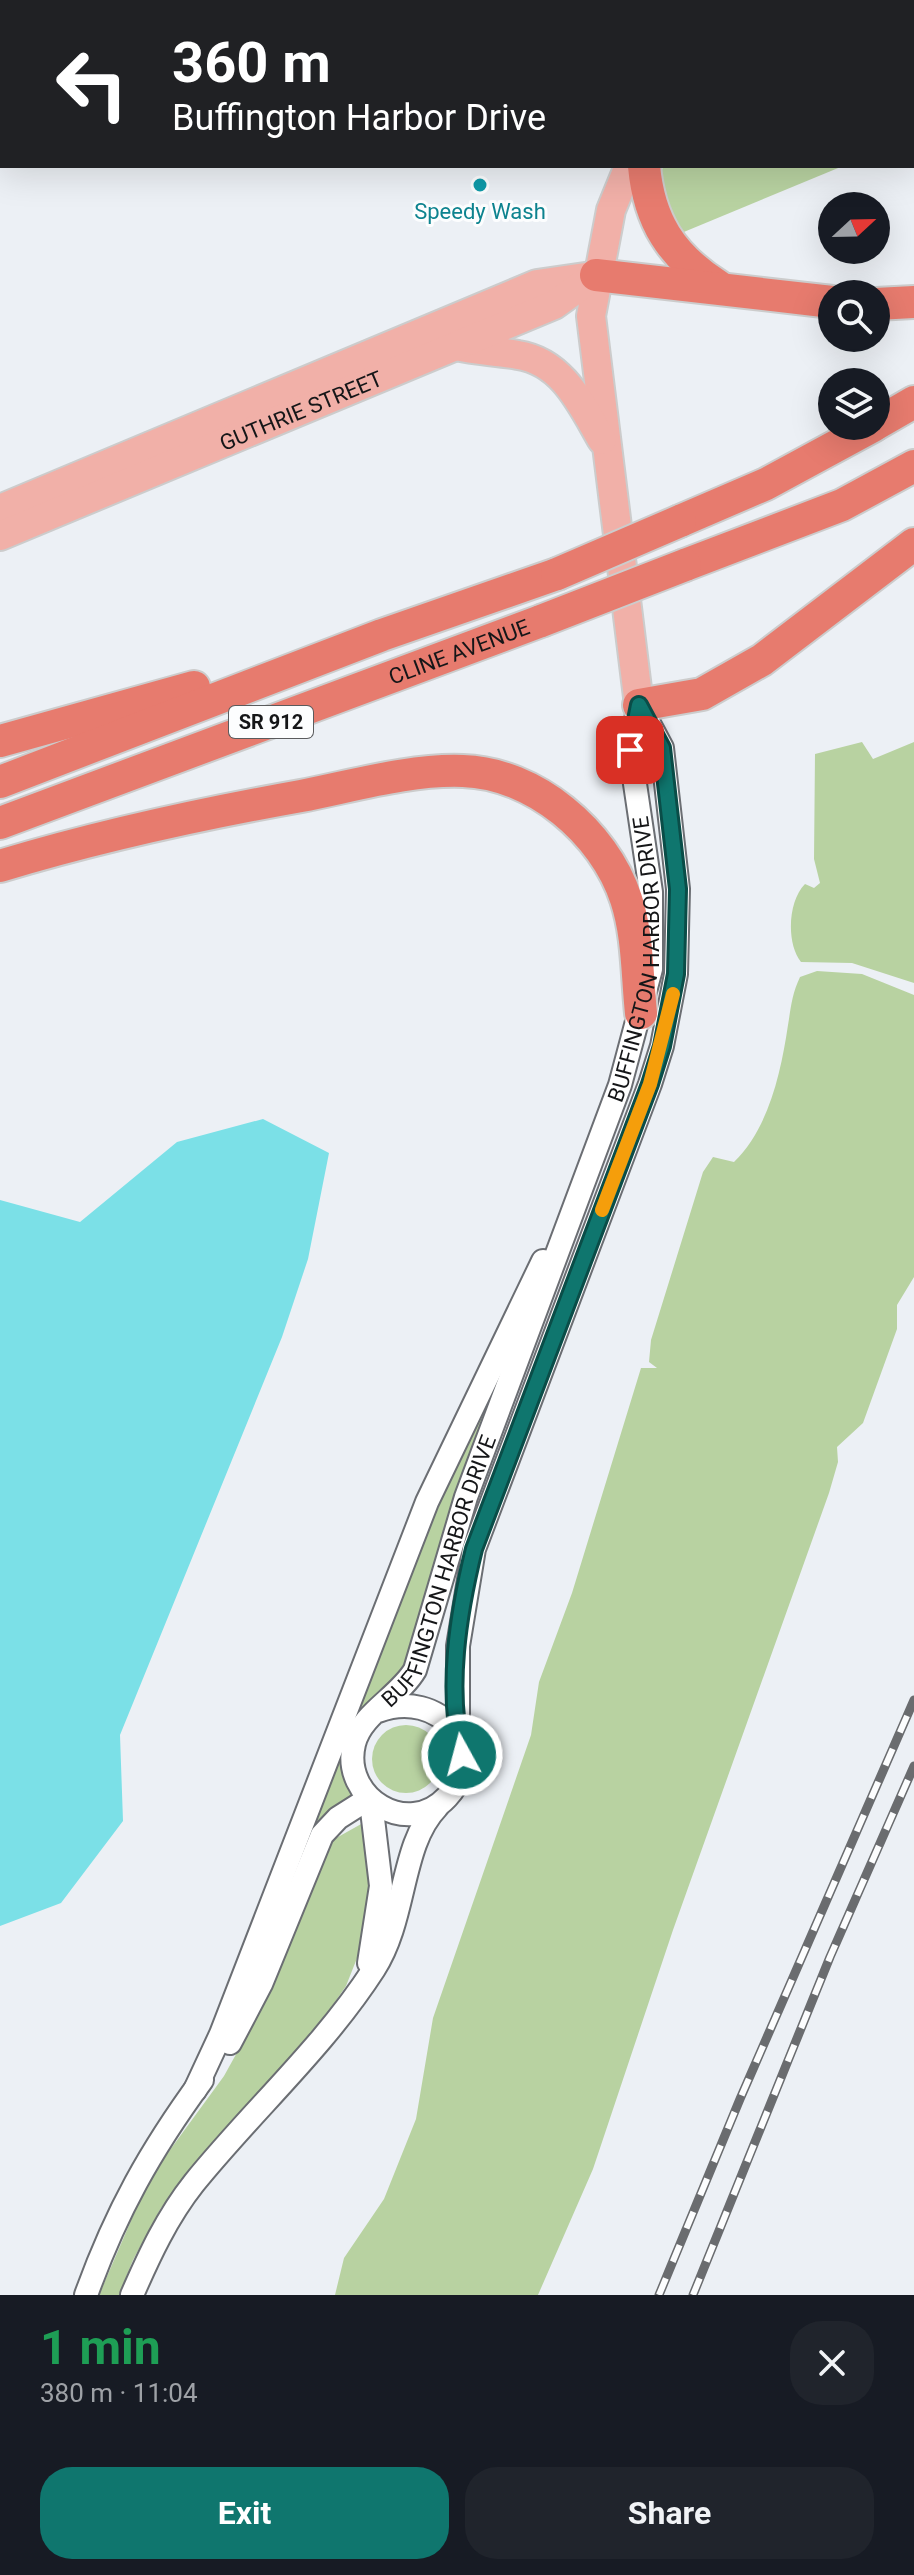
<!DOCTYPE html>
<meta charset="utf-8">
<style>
:root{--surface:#171b24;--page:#20242c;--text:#f1f3f6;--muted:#9ea1a6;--accent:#0f766e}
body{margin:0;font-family:Roboto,sans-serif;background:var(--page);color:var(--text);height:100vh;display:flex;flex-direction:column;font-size:30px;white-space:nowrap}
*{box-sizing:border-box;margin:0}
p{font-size:26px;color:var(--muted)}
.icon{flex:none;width:44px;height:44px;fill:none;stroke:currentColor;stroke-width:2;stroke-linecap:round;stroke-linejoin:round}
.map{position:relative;height:2295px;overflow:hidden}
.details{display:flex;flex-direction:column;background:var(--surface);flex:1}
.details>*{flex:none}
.top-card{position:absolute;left:0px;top:0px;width:914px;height:168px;box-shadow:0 8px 32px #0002;background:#202124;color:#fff;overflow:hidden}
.needle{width:52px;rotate:68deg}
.controls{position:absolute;left:818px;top:192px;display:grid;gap:16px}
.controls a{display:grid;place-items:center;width:72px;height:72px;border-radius:50%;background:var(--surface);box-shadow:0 8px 32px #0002;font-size:40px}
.pin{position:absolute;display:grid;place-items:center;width:68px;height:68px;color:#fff;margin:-34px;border-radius:16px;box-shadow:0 4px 12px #0006}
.me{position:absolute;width:88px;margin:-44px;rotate:353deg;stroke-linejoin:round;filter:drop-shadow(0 0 6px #0008)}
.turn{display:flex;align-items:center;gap:28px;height:168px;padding:0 40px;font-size:36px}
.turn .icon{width:104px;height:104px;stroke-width:2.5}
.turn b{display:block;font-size:56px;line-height:68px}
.round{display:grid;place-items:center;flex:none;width:84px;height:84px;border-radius:32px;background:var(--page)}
.overview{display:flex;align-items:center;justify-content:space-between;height:136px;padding:0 40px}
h1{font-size:48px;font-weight:700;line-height:60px;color:#1e9e55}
.button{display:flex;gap:16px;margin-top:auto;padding:16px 40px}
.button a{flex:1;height:92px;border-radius:32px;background:var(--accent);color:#fff;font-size:32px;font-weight:700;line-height:92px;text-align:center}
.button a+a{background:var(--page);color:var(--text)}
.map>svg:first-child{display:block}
.green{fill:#b8d2a1}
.water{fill:#7be0e7}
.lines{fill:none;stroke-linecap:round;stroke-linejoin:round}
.minor-casing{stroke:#6b6e73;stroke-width:26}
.major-casing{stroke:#ccc;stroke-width:32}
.highway-casing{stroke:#ccc;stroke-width:36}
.minor{stroke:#fff;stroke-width:22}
.major{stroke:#f1b0a8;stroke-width:28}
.highway{stroke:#e77b6e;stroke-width:32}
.rail-casing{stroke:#6a6c6f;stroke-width:9}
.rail{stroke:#fcfdfe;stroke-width:6;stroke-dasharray:18;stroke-linecap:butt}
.highway-bridge-casing{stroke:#ccc;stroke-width:36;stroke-linecap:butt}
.highway-bridge{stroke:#e77b6e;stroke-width:32}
.route-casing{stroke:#0a4d48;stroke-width:20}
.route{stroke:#0f766e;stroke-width:14}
.slow{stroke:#f59e0b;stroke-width:14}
.culture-dot{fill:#0f9aa8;stroke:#fcfdfe;stroke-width:3}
.labels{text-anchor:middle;stroke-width:6;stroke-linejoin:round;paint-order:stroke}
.shield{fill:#fcfdfe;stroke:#5a5b5d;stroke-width:2}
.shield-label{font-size:20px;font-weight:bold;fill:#151618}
.culture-label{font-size:22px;fill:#0d838f;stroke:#fcfdfe}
.street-label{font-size:22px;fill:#151618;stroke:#fcfdfe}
</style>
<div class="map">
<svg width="914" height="2295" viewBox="0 0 914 2295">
<rect width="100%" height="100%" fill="#ecf0f5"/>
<g class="green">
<polygon points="663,166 843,166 679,234 659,183"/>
<path d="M862 742 873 759 914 742V983L852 963 801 962C786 943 788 901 805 884L814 888 820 883 814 859 815 754Z"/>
<path d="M817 971 862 974 914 995V1277L897 1305V1329L863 1423 837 1447 838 1462 829 1493 673 1930 593 2169 538 2295H335L344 2258 384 2199 416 2119 433 2018 531 1735 539 1682 572 1593 641 1368H657L649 1362 651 1340 703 1172 713 1157 734 1162C769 1128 781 1072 788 1025 791 1007 792 994 800 977Z"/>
<polygon points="524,1321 414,1647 400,1678 342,1749 343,1774 355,1800 330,1809 314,1828 309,1826 404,1572"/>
<circle cx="406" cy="1759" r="34"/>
<polygon points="363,1823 371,1877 363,1943 346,1986 322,2021 161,2208 133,2260 119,2295 99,2295 142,2195 167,2154 224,2076 250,2029 329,1842"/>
</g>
<polygon class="water" points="263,1119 329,1153 308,1259 282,1337 120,1735 123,1821 61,1903 0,1926 0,1200 80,1222 177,1142"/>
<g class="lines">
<defs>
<g id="minor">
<polyline points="411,0 412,2"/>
<polyline points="770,0 773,2"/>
<polyline points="445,2 450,0"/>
<polyline points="912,129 914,129"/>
<path id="s1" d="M378 1711C439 1688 491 1749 447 1797 408 1839 341 1798 354 1744 361 1714 399 1697 415 1670L466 1497 620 1085 651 969V892L630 750 639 705"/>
<polyline points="458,1738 458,1646 474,1549 650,1084 662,1046 676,974 678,889 662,748 639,705"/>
<polyline points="369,1963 381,1886 371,1802"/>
<polyline points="230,2043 261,1984 322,1835 338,1818 368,1799"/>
<polyline points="195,2090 221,2034 427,1502 543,1261"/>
<path d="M86 2295C116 2212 150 2151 202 2080"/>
<path d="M132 2295C149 2256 167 2217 194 2183 253 2110 323 2048 374 1969 407 1918 400 1845 437 1807"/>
</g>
<g id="major">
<polyline points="692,2 692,0"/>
<polyline points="629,166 611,210 591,316 639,705"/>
<path d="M456 346C477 351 497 351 518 355 563 362 581 404 602 440"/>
<polyline points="0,509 537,284 592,276"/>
<path id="s2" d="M0 536 554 305 596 275"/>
</g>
<g id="highway">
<path d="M644 166C649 221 671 256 718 286"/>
<polyline points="596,275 832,302"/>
<polyline points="876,304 914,302"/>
<polyline points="876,424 914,402"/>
<polyline points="680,521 766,484 873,426"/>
<polyline points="685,565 842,505 914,466"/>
<polyline points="639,705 702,694 762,660 914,544"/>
<polyline points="0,741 194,687"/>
<polyline points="0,782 382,635 557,574"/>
<path id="s3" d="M0 823 541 621"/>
<path d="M0 866C99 836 200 814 301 796 353 786 410 769 463 771 534 773 604 832 626 899 638 935 637 975 641 1013"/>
</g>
</defs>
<use href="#minor" class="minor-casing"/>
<use href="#major" class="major-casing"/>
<use href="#highway" class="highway-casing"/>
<use href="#minor" class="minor"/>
<use href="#major" class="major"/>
<use href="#highway" class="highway"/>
<defs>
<g id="rail">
<polyline points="659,2295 740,2099 914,1700"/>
<polyline points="693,2295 830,1957 914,1766"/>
</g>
</defs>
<use href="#rail" class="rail-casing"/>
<use href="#rail" class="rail"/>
<defs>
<g id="highway-bridge">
<polyline points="557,574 680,521"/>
<polyline points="541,621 685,565"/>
</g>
</defs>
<use href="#highway-bridge" class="highway-bridge-casing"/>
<use href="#highway-bridge" class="highway-bridge"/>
</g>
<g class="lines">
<defs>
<path id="route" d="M462 1755C446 1689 458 1614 474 1549L650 1084 662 1046 676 974 678 889 662 748 639 705 630 750"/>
</defs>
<use href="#route" class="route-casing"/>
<use href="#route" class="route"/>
<polyline class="slow" points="602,1210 650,1084 673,994"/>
</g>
<circle class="culture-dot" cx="480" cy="185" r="8"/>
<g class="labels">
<rect class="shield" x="229" y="706" width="84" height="32" rx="6"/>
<g class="shield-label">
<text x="271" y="729">SR 912</text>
</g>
<g class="culture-label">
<text x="480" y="219">Speedy Wash</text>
</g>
<g class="street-label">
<text dy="8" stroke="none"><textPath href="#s2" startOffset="326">GUTHRIE STREET</textPath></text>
<text dy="8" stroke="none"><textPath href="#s3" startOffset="490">CLINE AVENUE</textPath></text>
<text dy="8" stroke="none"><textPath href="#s1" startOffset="1148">BUFFINGTON HARBOR DRIVE</textPath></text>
<text dy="8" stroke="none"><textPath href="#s1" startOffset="500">BUFFINGTON HARBOR DRIVE</textPath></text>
</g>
</g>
</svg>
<div class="controls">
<a><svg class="needle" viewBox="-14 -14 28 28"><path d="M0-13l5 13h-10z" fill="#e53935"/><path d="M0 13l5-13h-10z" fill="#9ea1a6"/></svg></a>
<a><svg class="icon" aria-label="search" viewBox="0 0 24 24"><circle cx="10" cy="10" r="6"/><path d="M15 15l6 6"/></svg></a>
<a><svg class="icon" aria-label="layers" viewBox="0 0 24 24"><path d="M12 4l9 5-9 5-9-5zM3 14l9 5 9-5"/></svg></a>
</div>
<div class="pin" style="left:630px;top:750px;background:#d93025"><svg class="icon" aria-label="arrive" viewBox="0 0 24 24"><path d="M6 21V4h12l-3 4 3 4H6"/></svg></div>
<svg class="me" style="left:462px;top:1755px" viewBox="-20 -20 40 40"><circle r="17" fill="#0f766e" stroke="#fff" stroke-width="3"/><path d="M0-11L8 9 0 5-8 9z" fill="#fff"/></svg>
<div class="top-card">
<div class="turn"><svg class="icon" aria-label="left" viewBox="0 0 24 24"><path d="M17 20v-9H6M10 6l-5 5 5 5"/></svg><div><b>360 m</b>Buffington Harbor Drive</div></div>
</div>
</div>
<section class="details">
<div class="overview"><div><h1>1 min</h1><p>380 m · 11:04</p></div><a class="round"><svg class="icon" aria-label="close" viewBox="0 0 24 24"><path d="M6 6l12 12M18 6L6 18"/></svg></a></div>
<div class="button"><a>Exit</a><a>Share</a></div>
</section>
